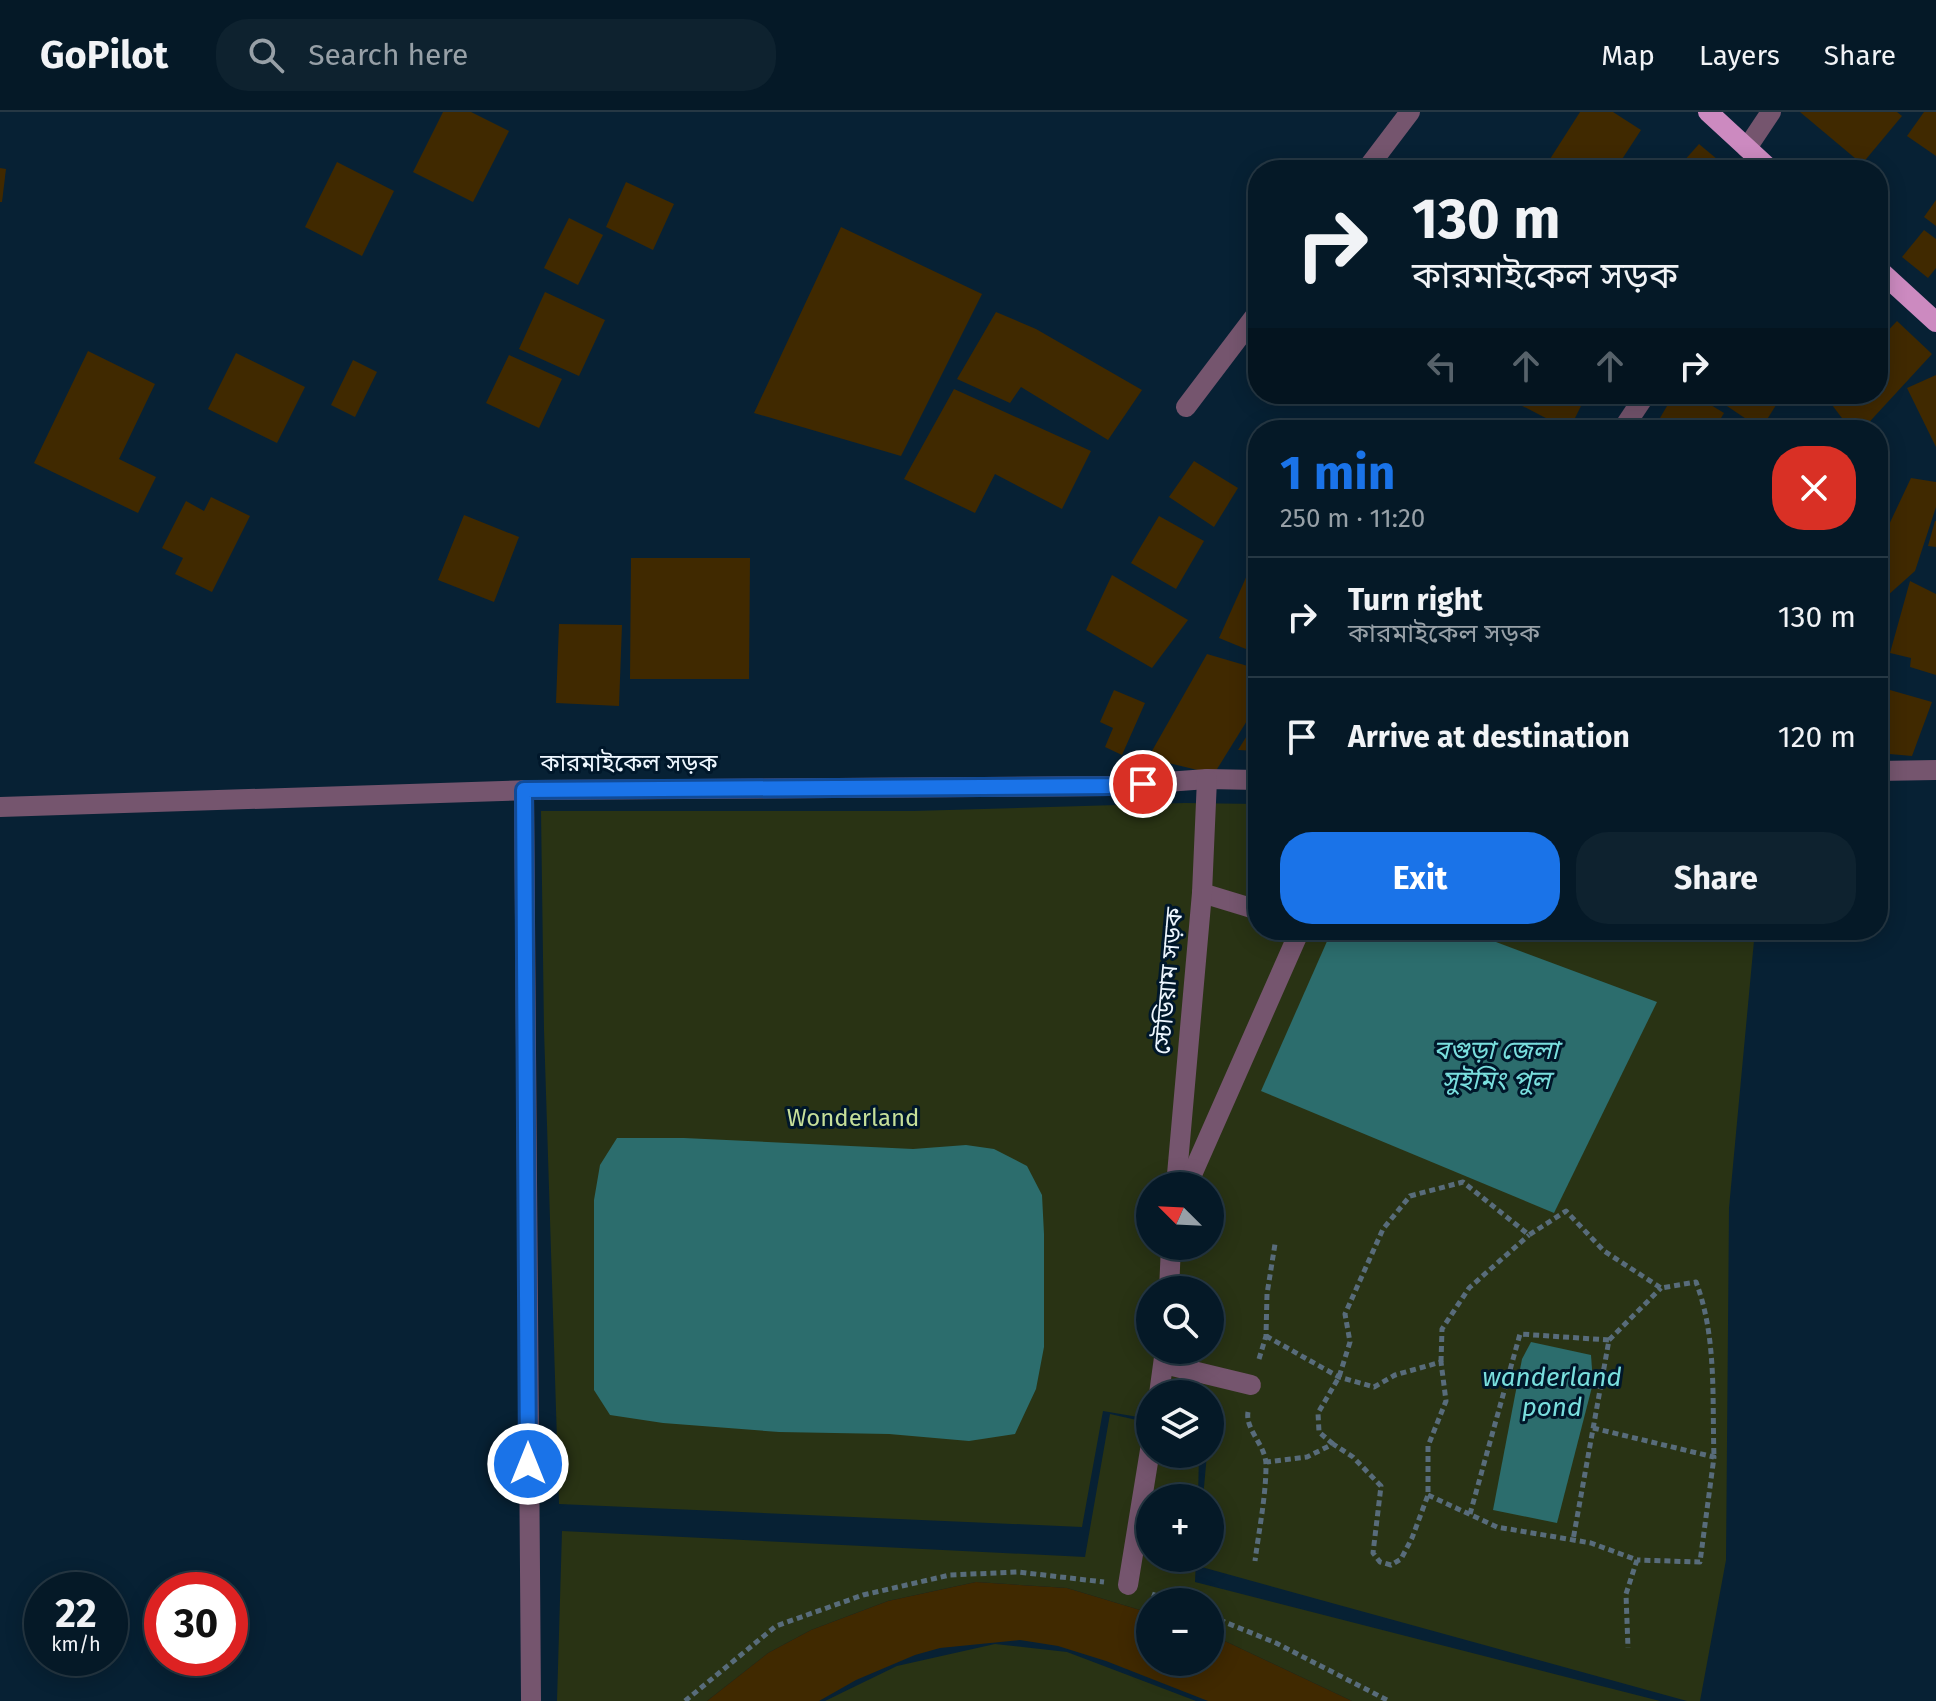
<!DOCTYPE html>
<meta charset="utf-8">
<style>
:root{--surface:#051927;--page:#0e222f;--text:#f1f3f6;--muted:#97a0a7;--line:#263844;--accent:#1a73e8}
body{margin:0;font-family:"Fira Sans","Noto Sans Bengali",sans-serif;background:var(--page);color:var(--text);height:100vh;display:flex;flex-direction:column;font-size:30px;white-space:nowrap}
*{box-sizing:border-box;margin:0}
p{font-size:26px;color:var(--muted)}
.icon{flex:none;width:44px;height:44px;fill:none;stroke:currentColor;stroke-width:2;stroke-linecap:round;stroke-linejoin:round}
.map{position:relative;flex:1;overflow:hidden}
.panel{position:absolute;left:1248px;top:308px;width:640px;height:520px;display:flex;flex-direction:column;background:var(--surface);border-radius:32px;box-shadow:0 4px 20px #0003,0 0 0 2px var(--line)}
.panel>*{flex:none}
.guide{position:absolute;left:1248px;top:48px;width:640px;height:244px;border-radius:32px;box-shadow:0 4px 20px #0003,0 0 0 2px var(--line);background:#051927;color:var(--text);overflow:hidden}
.needle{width:52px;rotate:294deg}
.controls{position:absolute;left:1136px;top:1060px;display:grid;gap:16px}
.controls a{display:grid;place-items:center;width:88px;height:88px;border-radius:50%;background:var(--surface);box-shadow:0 4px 20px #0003,0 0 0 2px var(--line);font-size:40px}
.speed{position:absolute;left:24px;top:1460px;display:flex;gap:16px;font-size:40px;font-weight:700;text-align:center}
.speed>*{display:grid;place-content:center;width:104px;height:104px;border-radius:50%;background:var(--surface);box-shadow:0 4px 20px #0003,0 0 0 2px var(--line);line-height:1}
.speed small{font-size:20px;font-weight:400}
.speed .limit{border:12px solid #d22;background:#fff;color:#111}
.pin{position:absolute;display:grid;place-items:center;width:68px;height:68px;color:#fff;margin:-34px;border:4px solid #fff;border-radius:50%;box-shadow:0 2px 8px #0007}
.me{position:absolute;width:88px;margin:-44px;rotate:0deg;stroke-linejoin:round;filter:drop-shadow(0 0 6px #0008)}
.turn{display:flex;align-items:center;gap:28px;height:168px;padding:0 32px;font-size:36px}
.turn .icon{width:104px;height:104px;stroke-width:2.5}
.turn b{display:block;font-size:56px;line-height:68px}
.lanes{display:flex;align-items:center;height:76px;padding:0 32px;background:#0003;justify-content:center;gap:40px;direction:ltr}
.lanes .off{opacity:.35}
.round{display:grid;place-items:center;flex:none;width:84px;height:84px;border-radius:32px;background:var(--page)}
.overview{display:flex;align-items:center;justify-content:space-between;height:136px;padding:0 32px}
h1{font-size:48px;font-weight:700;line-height:60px;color:var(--accent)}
.button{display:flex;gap:16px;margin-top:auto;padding:16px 32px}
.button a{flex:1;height:92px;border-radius:32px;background:var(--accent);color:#fff;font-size:32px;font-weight:700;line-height:92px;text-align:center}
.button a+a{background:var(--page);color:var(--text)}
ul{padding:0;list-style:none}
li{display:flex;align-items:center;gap:24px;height:120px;padding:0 32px;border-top:2px solid var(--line)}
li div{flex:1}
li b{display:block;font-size:30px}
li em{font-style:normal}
header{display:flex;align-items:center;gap:48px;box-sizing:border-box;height:112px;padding:0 40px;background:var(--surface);border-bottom:2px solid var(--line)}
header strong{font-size:38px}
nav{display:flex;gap:44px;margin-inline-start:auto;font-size:28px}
.search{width:560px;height:72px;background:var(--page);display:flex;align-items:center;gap:20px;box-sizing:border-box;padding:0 28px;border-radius:32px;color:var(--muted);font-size:30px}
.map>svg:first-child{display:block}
.green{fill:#293314;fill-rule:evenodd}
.water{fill:#2c6d6d}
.building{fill:#402900}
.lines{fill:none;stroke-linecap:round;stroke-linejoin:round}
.path{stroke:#586c7b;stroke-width:5;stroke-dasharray:6 4;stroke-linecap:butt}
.minor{stroke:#75556e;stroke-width:20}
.major{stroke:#cc8ac0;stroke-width:20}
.route-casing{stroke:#114b97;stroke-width:20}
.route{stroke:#1a73e8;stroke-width:14}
.labels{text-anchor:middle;stroke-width:6;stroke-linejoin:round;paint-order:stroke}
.street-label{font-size:24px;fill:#edf6fe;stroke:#00172a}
.park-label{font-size:24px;fill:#c6df99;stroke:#00172a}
.water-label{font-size:26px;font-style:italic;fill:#79dfde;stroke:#00172a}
</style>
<header>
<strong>GoPilot</strong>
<div class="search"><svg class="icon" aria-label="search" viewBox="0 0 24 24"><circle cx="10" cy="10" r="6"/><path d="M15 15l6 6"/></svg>Search here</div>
<nav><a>Map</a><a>Layers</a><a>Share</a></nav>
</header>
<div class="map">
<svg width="1936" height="1589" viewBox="0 0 1936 1589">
<rect width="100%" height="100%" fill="#072134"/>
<g class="green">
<path d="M1185 691 1258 692V818H1755L1729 1096 1726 1448 1700 1589H1687L1198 1454 1199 1446H1210V1386H1203L1207 1342H1210V1282H1150V1307L1103 1299 1082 1415 559 1392 544 918 541 699H913ZM1150 1074H1210V1134H1150ZM1150 1178H1210V1238H1150Z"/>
<polygon points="1110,1302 1150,1311 1150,1342 1199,1342 1198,1386 1150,1386 1150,1446 1196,1446 1195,1470 1660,1589 1352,1589 1210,1522 1210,1490 1150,1490 1150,1501 1067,1476 976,1470 888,1489 811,1518 768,1541 707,1589 557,1589 562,1419 1085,1445"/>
<polygon points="995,1532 1067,1540 1196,1589 825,1589 897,1554"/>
</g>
<g class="water">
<polygon points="1332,818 1464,818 1657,890 1554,1101 1261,979"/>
<polygon points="617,1026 684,1026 913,1037 966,1033 994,1037 1027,1054 1042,1083 1044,1122 1044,1235 1036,1277 1015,1322 969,1329 889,1322 779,1320 663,1311 610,1303 594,1278 594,1088 600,1053"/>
<polygon points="1531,1230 1591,1243 1593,1271 1557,1411 1493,1398 1522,1247"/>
</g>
<g class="building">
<polygon points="443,0 471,0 509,19 473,90 413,60"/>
<polygon points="1580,0 1613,0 1641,18 1615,58 1543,58"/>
<polygon points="1800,0 1897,0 1902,4 1862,52"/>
<polygon points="1924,0 1936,0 1936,44 1907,24"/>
<polygon points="1699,32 1730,58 1676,58"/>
<polygon points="337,50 394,79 362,144 305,115"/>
<polygon points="0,56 6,57 2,90 0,90"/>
<polygon points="626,70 674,92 653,138 606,115"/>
<polygon points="1936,88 1936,114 1924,105"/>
<polygon points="569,106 603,123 578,173 544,156"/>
<polygon points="841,115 982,182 901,344 754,301"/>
<polygon points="1924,118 1936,127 1936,156 1928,166 1902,145"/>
<polygon points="545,180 605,208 579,264 519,237"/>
<polygon points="996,200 1036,217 1142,278 1108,328 1021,275 1010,291 957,267"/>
<polygon points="1897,209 1932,242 1862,318 1851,318 1826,285 1828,282 1878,282 1878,229"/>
<polygon points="88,239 155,272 119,347 156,365 138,401 34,351"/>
<polygon points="236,241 305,275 277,331 208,297"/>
<polygon points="509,243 562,267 539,316 486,291"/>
<polygon points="353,248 377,260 355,305 331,293"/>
<polygon points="1936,263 1936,335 1907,276"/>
<polygon points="954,277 1091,339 1062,397 995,362 975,401 904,367"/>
<polygon points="1499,282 1587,282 1569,318"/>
<polygon points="1674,282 1693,282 1724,301 1714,318 1653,318"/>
<polygon points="1731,282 1783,282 1761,317 1724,292"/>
<polygon points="1194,349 1238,376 1214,415 1169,385"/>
<polygon points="1911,366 1936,370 1936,395 1915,459 1887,484 1878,480 1878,436"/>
<polygon points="211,385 250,404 212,480 175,462 183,446 162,436 186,389 204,399"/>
<polygon points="464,403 519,425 494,490 438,468"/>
<polygon points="1159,404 1204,429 1176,477 1131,451"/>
<polygon points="1935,409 1936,409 1936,435 1928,434"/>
<polygon points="631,446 750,446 749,567 630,567"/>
<polygon points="1252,452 1258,456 1258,542 1219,526"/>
<polygon points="1112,463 1188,508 1152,556 1086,518"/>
<polygon points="1910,469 1936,482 1936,563 1910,555 1911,546 1890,541"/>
<polygon points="559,512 622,513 619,594 556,591"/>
<polygon points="1207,542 1258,557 1258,591 1214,662 1148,646"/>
<polygon points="1878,570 1883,576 1932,590 1912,644 1878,641"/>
<polygon points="1114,578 1145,591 1122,643 1105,635 1113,616 1100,610"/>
<polygon points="1258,606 1258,639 1238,638"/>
<polygon points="976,1470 1067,1476 1150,1501 1150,1550 1210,1550 1210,1522 1352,1589 1208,1589 1106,1549 1058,1534 1020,1528 940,1536 915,1543 856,1568 819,1589 707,1589 768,1541 811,1518 888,1489"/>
</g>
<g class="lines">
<g class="path">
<polyline points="1266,1224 1339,1265 1374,1275 1395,1263 1441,1250 1446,1289 1428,1334 1428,1383 1412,1426 1401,1447 1391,1453 1380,1450 1373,1441 1381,1374 1353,1345 1333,1332 1307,1345 1267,1350"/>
<polyline points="1609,1228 1661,1176"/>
<polyline points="1259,1247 1266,1224 1267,1182 1275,1132"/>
<polyline points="1441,1250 1442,1217 1469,1176 1529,1123"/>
<path d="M1248 1300C1245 1318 1266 1333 1266 1353 1266 1384 1259 1418 1255 1449"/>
<polyline points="1593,1316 1714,1345 1700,1450 1637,1448"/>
<path d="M1333 1332 1319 1320 1318 1301 1339 1265 1350 1230 1345 1202 1383 1117 1410 1084 1463 1070 1529 1123 1566 1099 1604 1139 1661 1176 1696 1170C1717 1225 1712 1287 1714 1345"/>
<polyline points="1428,1383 1497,1415 1591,1431 1637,1448 1626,1482 1628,1536"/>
<polyline points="1470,1402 1520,1222 1609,1228 1573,1428"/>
<polyline points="1152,1482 1174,1490"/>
<polyline points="1210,1504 1276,1531 1389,1589"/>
<polyline points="685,1589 776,1514 863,1483 950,1463 1018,1460 1104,1470"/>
</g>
<g class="minor">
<polyline points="1747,36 1771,0"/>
<polyline points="1366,58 1410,0"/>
<polyline points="1186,295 1258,200"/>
<polyline points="1622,318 1646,282"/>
<polyline points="1878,659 1936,658"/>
<polyline points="524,678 531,1589"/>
<polyline points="0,695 533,678 1112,674 1207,667 1258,668"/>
<polyline points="1202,781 1258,798"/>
<polyline points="1176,1074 1202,781 1207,667"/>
<polyline points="1187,1074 1300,818"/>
<polyline points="1169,1178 1171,1134"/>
<polyline points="1164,1252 1251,1273"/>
<polyline points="1159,1282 1165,1238"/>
<polyline points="1128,1473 1150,1338"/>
</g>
<g class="major">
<polyline points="1708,0 1771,58"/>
<polyline points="1878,157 1936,210"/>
</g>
</g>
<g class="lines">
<defs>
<polyline id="route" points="528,1352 524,678 1112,674 1143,672"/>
</defs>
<use href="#route" class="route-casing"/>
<use href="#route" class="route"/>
</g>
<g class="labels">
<g class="street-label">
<text x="629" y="659">কারমাইকেল সড়ক</text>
<text transform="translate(1168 869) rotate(-85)" y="8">স্টেডিয়াম সড়ক</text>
</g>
<g class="park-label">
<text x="853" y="1014">Wonderland</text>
</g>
<g class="water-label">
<text x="1496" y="947">বগুড়া জেলা<tspan x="1496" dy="30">সুইমিং পুল</tspan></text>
<text x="1552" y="1274">wanderland<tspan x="1552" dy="30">pond</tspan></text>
</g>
</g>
</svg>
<div class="controls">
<a><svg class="needle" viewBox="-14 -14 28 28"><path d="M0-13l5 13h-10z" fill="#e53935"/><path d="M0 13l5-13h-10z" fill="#97a0a7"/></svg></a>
<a><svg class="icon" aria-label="search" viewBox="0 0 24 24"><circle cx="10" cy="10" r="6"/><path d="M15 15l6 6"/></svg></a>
<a><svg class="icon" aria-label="layers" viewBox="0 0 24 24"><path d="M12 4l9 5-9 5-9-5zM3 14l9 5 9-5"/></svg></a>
<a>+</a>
<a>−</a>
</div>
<div class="speed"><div>22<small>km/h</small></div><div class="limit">30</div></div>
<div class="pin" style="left:1143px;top:672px;background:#d93025"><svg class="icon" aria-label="arrive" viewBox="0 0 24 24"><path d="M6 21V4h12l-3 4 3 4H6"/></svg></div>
<svg class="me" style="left:528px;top:1352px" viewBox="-20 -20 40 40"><circle r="17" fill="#1a73e8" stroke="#fff" stroke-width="3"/><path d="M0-11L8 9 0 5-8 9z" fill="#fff"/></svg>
<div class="guide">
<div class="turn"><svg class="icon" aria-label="right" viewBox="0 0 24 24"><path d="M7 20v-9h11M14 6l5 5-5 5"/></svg><div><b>130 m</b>কারমাইকেল সড়ক</div></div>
<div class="lanes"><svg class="icon off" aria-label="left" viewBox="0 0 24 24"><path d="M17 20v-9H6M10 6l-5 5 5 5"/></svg><svg class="icon off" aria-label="ahead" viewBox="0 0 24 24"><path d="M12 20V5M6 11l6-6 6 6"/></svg><svg class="icon off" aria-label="ahead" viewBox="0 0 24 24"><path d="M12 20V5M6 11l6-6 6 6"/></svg><svg class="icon" aria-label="right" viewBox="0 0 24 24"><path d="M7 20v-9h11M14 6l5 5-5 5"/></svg></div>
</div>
<section class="panel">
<div class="overview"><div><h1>1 min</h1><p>250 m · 11:20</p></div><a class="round" style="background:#d93025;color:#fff"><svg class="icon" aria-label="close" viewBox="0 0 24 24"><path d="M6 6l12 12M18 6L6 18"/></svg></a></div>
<ul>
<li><svg class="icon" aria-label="right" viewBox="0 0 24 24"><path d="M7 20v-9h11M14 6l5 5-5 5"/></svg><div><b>Turn right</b><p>কারমাইকেল সড়ক</p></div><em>130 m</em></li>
<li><svg class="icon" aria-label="arrive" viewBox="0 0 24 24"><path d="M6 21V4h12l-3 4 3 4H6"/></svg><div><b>Arrive at destination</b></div><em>120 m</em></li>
</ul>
<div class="button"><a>Exit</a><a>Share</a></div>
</section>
</div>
